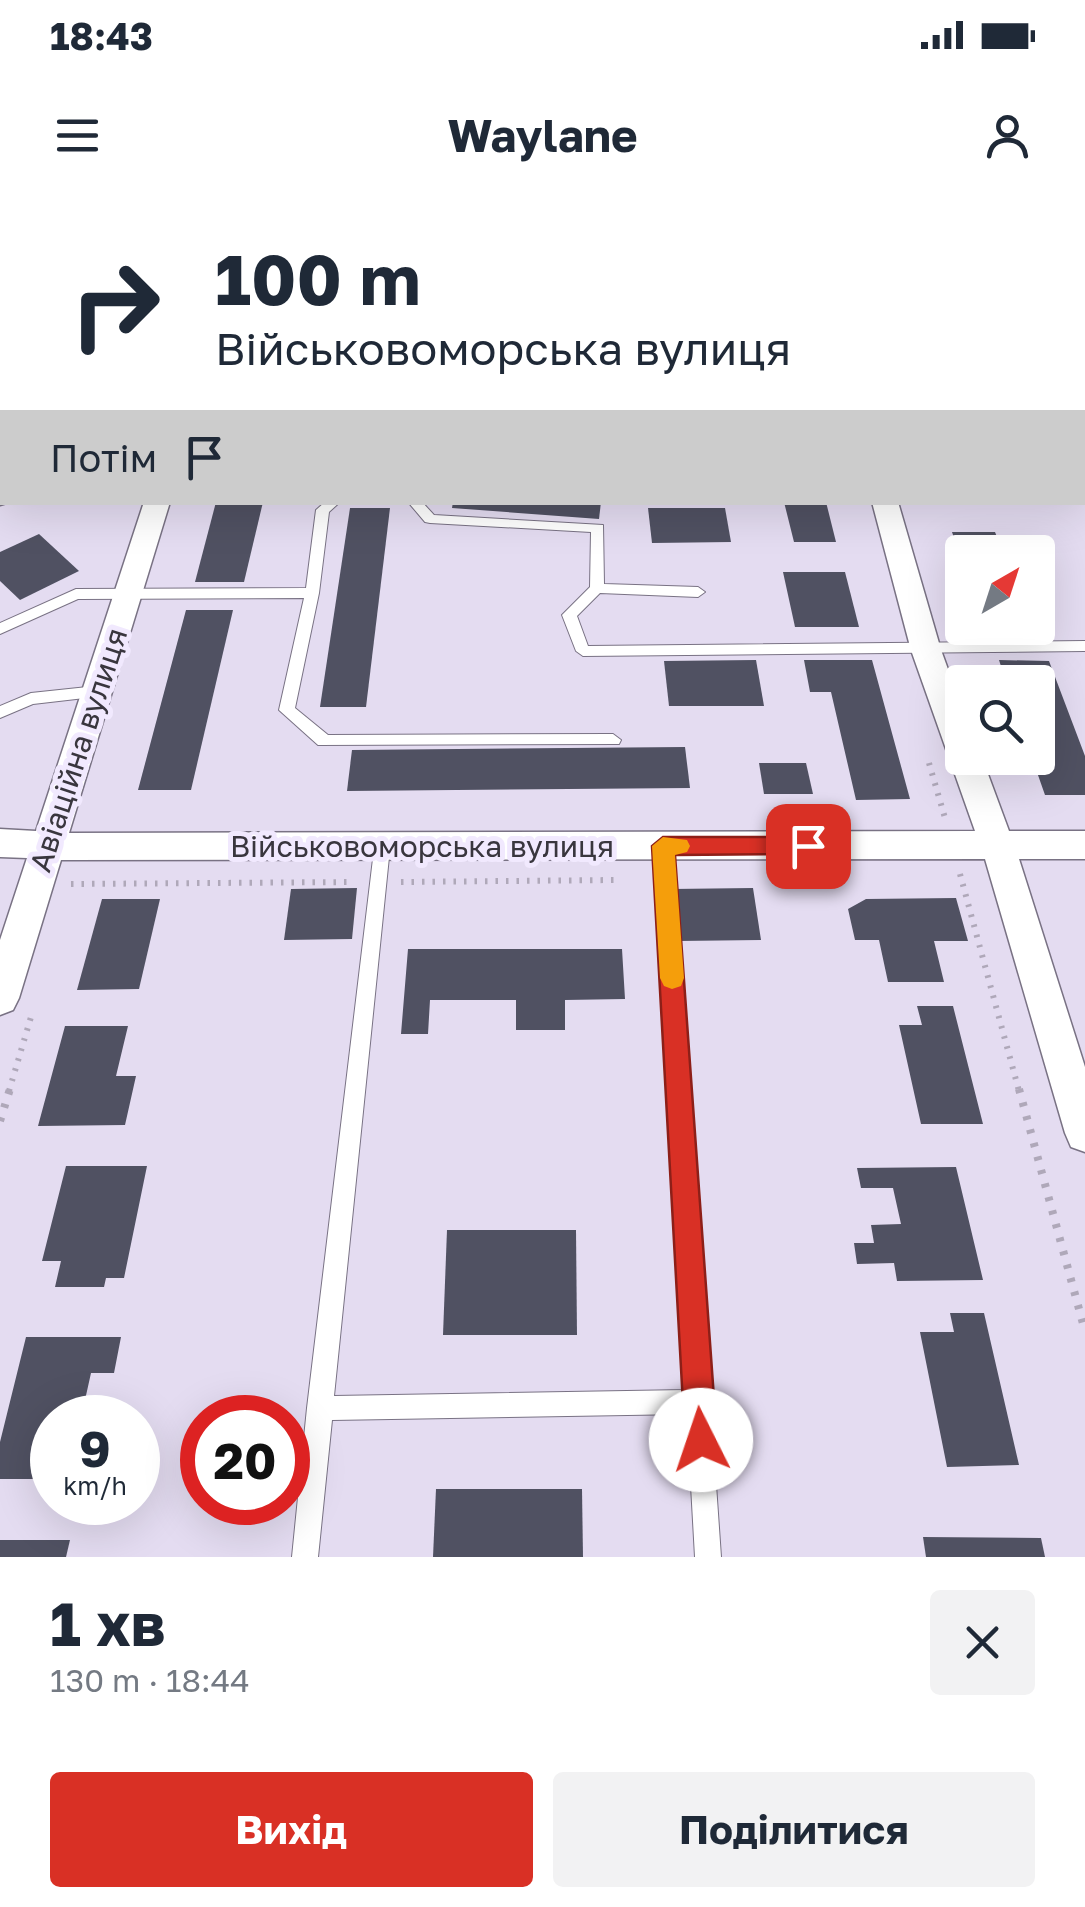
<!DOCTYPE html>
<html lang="uk">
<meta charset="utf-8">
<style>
:root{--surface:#fff;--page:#f2f2f3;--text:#1f2937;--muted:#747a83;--accent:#d93025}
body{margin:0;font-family:"Golos Text",sans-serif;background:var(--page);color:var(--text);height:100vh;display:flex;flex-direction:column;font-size:38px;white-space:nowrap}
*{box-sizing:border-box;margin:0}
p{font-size:32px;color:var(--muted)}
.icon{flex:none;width:55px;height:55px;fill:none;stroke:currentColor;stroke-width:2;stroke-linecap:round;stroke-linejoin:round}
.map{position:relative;height:1357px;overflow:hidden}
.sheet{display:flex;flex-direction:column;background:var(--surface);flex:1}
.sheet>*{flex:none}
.guide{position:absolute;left:0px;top:0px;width:1085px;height:305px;box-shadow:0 10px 40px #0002;background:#fff;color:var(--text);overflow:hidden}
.needle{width:65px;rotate:39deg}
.buttons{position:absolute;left:945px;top:335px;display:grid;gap:20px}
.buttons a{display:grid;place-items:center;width:110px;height:110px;border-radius:10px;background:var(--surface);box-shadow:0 10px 40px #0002;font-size:50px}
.speed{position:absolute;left:30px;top:1195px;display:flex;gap:20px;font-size:50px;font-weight:700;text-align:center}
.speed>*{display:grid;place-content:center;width:130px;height:130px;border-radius:50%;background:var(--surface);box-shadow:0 10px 40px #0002;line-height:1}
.speed small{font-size:25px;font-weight:400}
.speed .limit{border:15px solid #d22;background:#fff;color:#111}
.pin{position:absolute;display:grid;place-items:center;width:85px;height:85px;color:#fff;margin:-42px;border-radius:20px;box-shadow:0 5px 15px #0006}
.me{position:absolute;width:110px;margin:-55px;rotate:356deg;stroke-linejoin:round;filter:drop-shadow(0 0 8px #0008)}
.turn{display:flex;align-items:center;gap:35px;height:210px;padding:0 50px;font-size:45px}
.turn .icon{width:130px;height:130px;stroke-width:2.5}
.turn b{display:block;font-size:70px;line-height:85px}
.then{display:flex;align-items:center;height:95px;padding:0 50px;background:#0003;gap:20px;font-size:38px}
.round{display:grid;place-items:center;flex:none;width:105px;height:105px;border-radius:10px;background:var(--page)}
.overview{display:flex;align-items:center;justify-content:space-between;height:170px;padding:0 50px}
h1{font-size:60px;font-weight:700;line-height:75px}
.cta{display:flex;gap:20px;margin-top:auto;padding:20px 50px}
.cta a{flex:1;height:115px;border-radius:10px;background:var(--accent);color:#fff;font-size:40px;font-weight:700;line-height:115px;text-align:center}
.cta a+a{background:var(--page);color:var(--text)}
.status{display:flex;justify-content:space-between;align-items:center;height:70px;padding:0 50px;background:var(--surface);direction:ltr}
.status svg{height:28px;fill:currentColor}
header{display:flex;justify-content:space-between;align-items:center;height:130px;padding:0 50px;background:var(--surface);font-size:45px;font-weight:700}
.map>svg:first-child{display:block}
.built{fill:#d8cfea}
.building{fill:#505162}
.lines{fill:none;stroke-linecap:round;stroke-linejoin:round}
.lane-casing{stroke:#797284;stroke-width:2}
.street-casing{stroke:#797284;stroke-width:3}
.path-far1{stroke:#afa8b9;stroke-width:6;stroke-dasharray:2.5 8;stroke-linecap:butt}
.path{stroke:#afa8b9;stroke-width:8;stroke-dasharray:4 10;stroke-linecap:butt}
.lane{fill:#fff;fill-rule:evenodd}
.street{fill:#fff;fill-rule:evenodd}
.route{fill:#d93025;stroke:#8d1f18;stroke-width:2.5}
.slow{fill:#f59e0b}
.labels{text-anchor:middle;stroke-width:10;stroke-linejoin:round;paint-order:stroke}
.street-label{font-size:30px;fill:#39363e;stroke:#f1e9fe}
</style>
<div class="status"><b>18:43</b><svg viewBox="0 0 49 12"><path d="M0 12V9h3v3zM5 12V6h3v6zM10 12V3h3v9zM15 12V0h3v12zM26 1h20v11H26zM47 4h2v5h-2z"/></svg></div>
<header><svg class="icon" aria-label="menu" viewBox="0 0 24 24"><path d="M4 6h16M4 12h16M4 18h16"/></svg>Waylane<svg class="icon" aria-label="person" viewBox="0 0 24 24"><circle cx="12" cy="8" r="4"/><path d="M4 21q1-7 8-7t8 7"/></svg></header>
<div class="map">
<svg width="1085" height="1357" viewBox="0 0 1085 1357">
<rect width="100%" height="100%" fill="#e4dcf1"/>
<polygon class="built" points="0,0 1085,0 1085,270 1082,2 2,2 2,20"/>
<g class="building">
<polygon points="216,302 263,302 244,382 195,382"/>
<polygon points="453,302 601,302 599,319 452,308"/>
<polygon points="784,302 826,302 836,342 794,342"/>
<polygon points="350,308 390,308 366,507 320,507"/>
<polygon points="648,308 725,308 731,342 652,343"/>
<polygon points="952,332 995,332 1003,352 962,352 962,362"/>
<polygon points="39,334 79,371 20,400 0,381 0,352"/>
<polygon points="783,372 845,372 859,427 795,427"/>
<polygon points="186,410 233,410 191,590 138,590"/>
<polygon points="984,428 1031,428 1037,442 989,442"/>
<polygon points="756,460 764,506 669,506 664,461"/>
<polygon points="804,460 872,460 910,599 856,600 831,492 810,492"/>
<polygon points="999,460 1049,461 1085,556 1085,595 1045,595 1032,558 1038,558 1038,482 1006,482"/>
<polygon points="685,547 690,588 347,591 352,550"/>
<polygon points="759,563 806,563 813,594 764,594"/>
<polygon points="357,688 352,739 284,740 291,689"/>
<polygon points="753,688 761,740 678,741 672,689"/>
<polygon points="956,698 968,741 934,741 944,782 888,782 879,740 855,740 848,709 866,699"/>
<polygon points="102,699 160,699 139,789 77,790"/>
<polygon points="408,749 622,749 625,799 565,800 565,830 516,830 516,800 430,800 428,834 401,834"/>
<polygon points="917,806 953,806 983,924 921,924 899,825 922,825"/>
<polygon points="65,826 128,826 116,876 136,876 125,925 38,926"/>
<polygon points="66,966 147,966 124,1078 106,1078 104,1087 55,1087 61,1061 42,1061"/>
<polygon points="956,967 983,1080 897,1081 894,1063 857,1064 854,1043 874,1043 871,1025 901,1024 893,988 861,988 857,968"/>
<polygon points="447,1030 576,1030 577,1135 443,1135"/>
<polygon points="950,1113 984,1113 1019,1265 947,1267 920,1132 954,1132"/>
<polygon points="26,1137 121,1137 114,1173 91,1173 81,1218 52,1218 52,1279 0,1279 0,1242"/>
<polygon points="436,1289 582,1289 583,1357 433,1357"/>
<polygon points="923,1337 1041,1338 1045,1357 926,1357"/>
<polygon points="0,1340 70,1340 66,1357 0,1357"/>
</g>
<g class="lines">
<defs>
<g id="lane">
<polygon points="325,302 340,302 329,312 319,393 295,508 328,535 613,534 621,540 619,544 318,545 279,510 304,398 78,399 0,434 0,423 76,389 306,388 316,310"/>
<polygon points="408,302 422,302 434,315 603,325 604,384 698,387 705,392 698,397 600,393 577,416 588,446 1085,441 1085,451 583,456 576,451 562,415 590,387 591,332 430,323 425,322"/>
<polygon points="97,486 105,492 102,496 33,504 0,518 0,506 31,493"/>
<polygon points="663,639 669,641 672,646 721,1357 695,1357 687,1214 332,1220 318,1357 292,1357 307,1208 375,642 387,642 390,647 334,1196 686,1190 654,646 657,641"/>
</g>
<g id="street">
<polygon points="0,139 2,140 2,154 0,153"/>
<rect x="1082" y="284" width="3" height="16"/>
<polygon points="0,288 2,302 10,302 0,305"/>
<polygon points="144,302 170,302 69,633 975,631 911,450 872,302 898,302 941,450 962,508 962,558 982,558 1009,631 1085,631 1085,659 1019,659 1085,867 1085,952 1071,947 1065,933 985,659 61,660 19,798 13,810 0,815 0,740 27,658 0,657 0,629 36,631"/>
</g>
</defs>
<use href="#lane" class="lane-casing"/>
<use href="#street" class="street-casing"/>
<g class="path-far1">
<polyline points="929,563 945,618"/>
<polyline points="960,674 1019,891"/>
<polyline points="401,682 614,680"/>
<polyline points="71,684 354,682"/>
<polyline points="9,891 31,817"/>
</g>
<g class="path">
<polyline points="1019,889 1085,1131"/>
<polyline points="0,921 10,889"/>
</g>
<use href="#lane" class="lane"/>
<use href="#street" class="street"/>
</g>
<polygon class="route" points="663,637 808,637 819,646 808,654 675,655 717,1240 712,1251 701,1256 690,1251 685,1240 652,646"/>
<polygon class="slow" points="663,637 687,640 690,646 687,652 675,655 684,778 681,786 672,789 664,786 660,778 652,646"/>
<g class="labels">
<g class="street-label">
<text transform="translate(79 550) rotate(-72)" y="10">Авіаційна вулиця</text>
<text x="422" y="657">Військовоморська вулиця</text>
</g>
</g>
</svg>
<div class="buttons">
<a><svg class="needle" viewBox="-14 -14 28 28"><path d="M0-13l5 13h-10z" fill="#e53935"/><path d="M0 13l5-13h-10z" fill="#747a83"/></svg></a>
<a><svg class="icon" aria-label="search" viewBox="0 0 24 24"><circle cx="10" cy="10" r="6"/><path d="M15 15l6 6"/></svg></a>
</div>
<div class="speed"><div>9<small>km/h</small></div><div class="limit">20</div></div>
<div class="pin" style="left:808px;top:646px;background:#d93025"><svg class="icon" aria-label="arrive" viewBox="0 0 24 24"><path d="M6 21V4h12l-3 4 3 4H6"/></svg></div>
<svg class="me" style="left:701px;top:1240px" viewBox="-20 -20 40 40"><circle r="19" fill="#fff"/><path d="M0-13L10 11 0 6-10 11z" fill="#d93025"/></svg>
<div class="guide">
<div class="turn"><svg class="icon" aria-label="right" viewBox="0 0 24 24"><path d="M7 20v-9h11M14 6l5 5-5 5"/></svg><div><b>100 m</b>Військовоморська вулиця</div></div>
<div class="then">Потім<svg class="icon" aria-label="arrive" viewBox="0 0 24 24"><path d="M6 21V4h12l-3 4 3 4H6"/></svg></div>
</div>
</div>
<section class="sheet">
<div class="overview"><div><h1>1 хв</h1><p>130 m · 18:44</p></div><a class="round"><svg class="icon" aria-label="close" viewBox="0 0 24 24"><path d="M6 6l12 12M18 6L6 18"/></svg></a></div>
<div class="cta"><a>Вихід</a><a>Поділитися</a></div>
</section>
